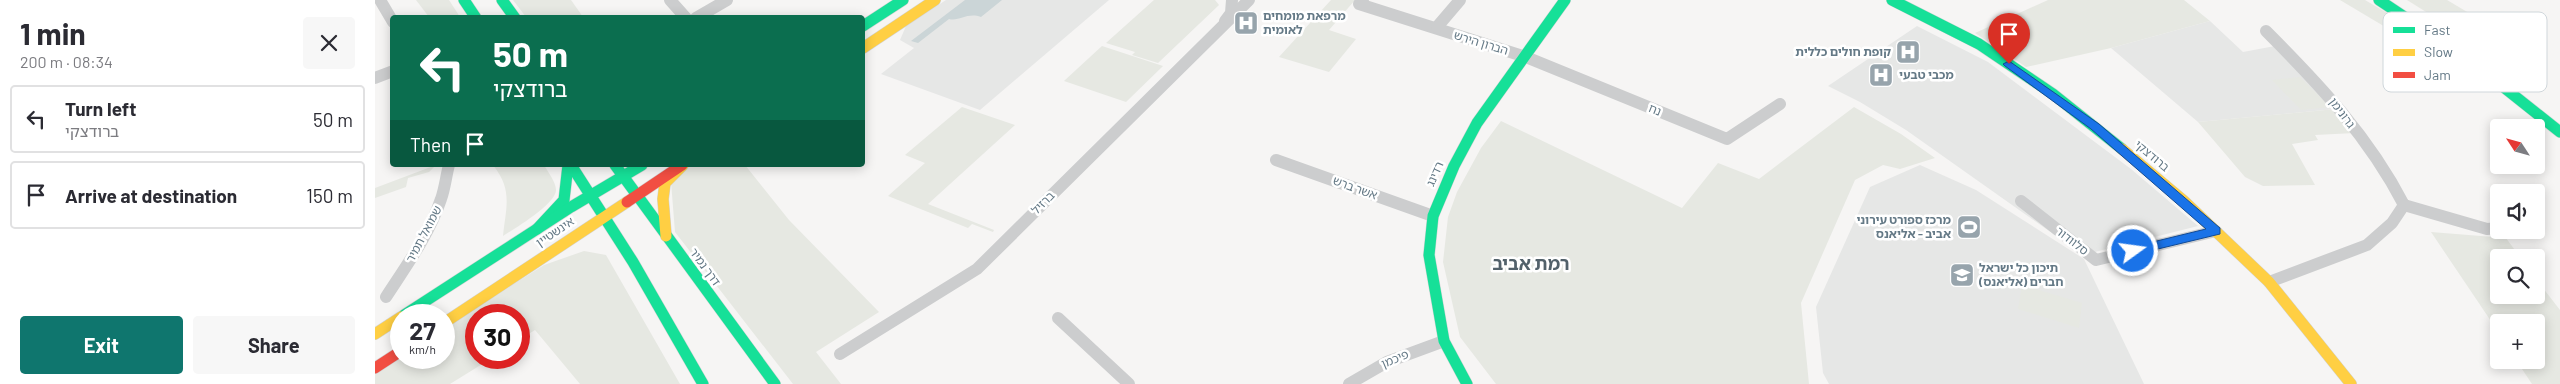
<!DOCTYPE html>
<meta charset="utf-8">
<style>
:root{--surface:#fff;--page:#f7f7f7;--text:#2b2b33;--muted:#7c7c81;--line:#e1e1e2;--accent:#0f766e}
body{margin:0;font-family:Barlow,"Noto Sans Hebrew",sans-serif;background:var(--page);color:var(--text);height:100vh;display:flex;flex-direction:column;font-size:19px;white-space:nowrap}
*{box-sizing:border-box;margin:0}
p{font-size:16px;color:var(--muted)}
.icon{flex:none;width:28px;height:28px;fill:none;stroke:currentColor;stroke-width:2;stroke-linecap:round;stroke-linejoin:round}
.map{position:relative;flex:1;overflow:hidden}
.details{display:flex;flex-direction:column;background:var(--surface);width:375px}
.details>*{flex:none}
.guide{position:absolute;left:15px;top:15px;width:475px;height:152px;border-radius:5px;box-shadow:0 2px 12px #0003;background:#0b6e4f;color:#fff;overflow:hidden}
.needle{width:32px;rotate:306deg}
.fabs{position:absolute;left:2115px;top:119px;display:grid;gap:10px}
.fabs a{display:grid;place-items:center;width:55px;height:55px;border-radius:5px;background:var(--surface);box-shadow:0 2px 12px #0003;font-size:25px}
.speed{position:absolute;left:15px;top:304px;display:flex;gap:10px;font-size:25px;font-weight:700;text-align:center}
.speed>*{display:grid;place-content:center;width:65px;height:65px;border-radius:50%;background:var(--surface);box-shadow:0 2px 12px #0003;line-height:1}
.speed small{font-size:12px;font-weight:400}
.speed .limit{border:8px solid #d22;background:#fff;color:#111}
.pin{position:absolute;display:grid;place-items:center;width:42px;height:42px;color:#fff;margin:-51px -21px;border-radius:50% 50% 50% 0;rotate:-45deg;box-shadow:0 0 5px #0007}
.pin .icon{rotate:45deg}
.me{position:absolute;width:55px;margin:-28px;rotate:76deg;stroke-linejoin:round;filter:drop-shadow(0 0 4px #0008)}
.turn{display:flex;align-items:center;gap:18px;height:105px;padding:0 20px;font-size:22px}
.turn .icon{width:65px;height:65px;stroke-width:2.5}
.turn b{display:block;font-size:35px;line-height:42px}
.then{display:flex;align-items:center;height:48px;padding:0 20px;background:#0003;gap:10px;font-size:19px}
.round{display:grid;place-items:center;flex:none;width:52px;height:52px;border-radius:5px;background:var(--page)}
.summary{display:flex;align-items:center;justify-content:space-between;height:85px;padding:0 20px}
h1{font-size:30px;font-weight:700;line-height:38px}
.button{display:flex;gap:10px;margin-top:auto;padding:10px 20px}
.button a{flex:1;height:58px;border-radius:5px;background:var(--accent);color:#fff;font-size:20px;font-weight:700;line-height:58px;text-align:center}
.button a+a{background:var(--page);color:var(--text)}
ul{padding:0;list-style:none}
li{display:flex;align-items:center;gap:15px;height:68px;margin:0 10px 8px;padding:0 10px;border:2px solid var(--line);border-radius:5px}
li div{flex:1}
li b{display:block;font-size:19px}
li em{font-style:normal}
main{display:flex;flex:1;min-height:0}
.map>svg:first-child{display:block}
.built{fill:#e6e7e6}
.green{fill:#e6e8e2}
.water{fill:#cbd5d7}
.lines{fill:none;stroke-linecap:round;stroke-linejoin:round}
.fast-casing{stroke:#d1d2d3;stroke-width:12}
.slow-casing{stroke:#d1d2d3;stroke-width:12}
.jam-casing{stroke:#d1d2d3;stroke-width:12}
.street{stroke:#cccdce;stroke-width:12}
.fast{stroke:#16e098;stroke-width:11}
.slow{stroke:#ffcf43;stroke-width:11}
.jam{stroke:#f24e42;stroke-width:11}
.route{fill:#1a73e8;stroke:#114b97}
.labels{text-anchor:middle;stroke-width:5;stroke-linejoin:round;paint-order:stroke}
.poi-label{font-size:12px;font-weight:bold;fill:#647986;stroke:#fff;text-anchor:start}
.street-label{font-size:12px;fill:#647986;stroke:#fff}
.district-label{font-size:18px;font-weight:bold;fill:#52616a;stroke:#fff}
.key{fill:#fff;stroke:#d0d7db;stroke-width:1}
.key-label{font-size:14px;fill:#647986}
</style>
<main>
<section class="details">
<div class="summary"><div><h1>1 min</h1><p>200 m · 08:34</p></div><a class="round"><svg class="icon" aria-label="close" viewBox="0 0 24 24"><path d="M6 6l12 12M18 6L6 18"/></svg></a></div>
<ul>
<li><svg class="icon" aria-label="left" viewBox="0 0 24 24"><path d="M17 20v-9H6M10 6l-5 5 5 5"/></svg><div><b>Turn left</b><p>ברודצקי</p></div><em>50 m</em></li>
<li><svg class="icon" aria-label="arrive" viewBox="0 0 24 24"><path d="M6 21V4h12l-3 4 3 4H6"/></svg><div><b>Arrive at destination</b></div><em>150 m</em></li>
</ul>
<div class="button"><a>Exit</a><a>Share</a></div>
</section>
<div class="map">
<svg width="2185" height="384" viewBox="0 0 2185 384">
<rect width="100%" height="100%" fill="#f6f5f4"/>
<g class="built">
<polygon points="571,0 734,0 605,110 506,74 539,48 525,40 531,26"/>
<polygon points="1835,21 1868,52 1900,46 1961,109 1823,122 1736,48"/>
<polygon points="1542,26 1613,62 1756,169 1823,226 1708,255 1531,130 1485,102 1453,86"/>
<polygon points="1545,165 1601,190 1709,259 1769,384 1454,384 1448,373 1441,307 1495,187"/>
</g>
<g class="green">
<polygon points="41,0 74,0 85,17 54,17"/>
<polygon points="138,0 196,0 208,17 151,17"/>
<polygon points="779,0 840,0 844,5 783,63 757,55 760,52 731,43"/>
<polygon points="956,0 980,0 954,30 981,39 954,72 904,57"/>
<polygon points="1673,0 1809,0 1835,21 1736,48 1651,67 1600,33"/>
<polygon points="1965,0 1990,0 2075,50 2059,56"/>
<polygon points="2032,0 2072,0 2099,16 2072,25"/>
<polygon points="727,46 788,66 751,102 689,81"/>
<polygon points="1925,77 1955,107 1926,110 1897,80"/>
<polygon points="587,107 640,125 553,204 619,230 618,232 597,224 593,228 513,196 550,163 530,155"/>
<polygon points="1479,107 1526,134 1560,158 1525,169 1508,165 1480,180 1426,303 1434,384 1121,384 1085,337 1068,262 1073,217 1082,192 1106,148 1126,121 1307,208 1343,163 1384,179"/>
<polygon points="1961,109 1980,133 1940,135 1943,140 1917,144 1940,185 1888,186 1870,177 1823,122"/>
<polygon points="61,165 54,172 33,178 31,187 0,198 0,188"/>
<path d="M118 165H169C173 172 181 182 181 190 181 204 139 229 128 236 131 207 138 190 118 165Z"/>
<polygon points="314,165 370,165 414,220 504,312 441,352 466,384 418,384 300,232 296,182"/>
<polygon points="2056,232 2131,238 2145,257 2124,258 2124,295 2161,295 2161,279 2185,310 2185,384 2157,384 2141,360 2161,360 2161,322 2124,322 2124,333"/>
<polygon points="209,251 231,255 305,384 205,384 160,330 144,340 144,315 101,315 101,358 117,358 75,384 0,384 0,373 26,356 69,358 69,328 169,265"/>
<polygon points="1647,285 1707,303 1704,328 1643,309"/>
</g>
<path class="water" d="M590 0H627L606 17C592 12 584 22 574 19L543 43 536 41Z"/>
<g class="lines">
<defs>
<g id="fast">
<polyline points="89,0 101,18"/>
<polyline points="127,0 140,18"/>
<polyline points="1517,0 1604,44 1678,94 1747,149"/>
<polyline points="2004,0 2097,62 2185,132"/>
<polyline points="488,26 528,0"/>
<polyline points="196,165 258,262 328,384"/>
<polyline points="240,165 400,384"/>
<polyline points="162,229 189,200 193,165"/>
<polyline points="29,315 196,207 267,165"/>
<polyline points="1092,384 1069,341 1054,255 1058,216 1079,166 1102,123 1190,0"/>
</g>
<g id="slow">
<polyline points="488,48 560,0"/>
<polyline points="1747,149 1809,201 1894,282 1976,384"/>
<polyline points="291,236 288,199 290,183 308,165"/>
<polyline points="69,323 252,202"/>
<polyline points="0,334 26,317"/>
</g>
<g id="jam">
<polyline points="252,202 307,165"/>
<polyline points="0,368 26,351"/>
</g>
</defs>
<use href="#fast" class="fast-casing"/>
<use href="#slow" class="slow-casing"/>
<use href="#jam" class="jam-casing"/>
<g class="street">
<polyline points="5,0 18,22"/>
<polyline points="295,0 311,18"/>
<polyline points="988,0 984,4 1151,57 1352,139 1405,104"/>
<polyline points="321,18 352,0"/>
<polyline points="850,21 856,13 857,0"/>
<polyline points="1062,27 1085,0"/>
<path d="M1891 31C1944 84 1994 137 2029 205L2017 223 1992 245 1894 282"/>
<polyline points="0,78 18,71"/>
<polyline points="901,160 1058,216"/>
<polyline points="1646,201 1721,260 1841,231"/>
<polyline points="2029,205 2112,229 2124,228"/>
<path d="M11 297C31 266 54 235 66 199 70 188 71 176 74 165"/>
<polyline points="683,318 754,384"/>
<polyline points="465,354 602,269 874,0"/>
<polyline points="974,384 1012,362 1069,341"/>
</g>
<use href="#fast" class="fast"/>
<use href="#slow" class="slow"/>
<use href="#jam" class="jam"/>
</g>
<polygon class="route" points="1634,61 1724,124 1845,228 1845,234 1758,255 1753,254 1753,248 1831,229 1716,129 1630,66 1628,64"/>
<defs>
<symbol id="hospital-square" viewBox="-11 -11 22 22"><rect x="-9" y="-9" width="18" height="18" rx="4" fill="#97a4ac" stroke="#fff"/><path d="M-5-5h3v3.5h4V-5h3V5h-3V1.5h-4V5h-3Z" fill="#fff"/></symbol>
<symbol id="stadium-square" viewBox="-11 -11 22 22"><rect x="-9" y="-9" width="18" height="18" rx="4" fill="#97a4ac" stroke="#fff"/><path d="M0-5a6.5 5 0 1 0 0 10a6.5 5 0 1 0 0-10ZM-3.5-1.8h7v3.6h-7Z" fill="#fff"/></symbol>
<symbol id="school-square" viewBox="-11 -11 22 22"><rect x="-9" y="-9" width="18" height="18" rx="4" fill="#97a4ac" stroke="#fff"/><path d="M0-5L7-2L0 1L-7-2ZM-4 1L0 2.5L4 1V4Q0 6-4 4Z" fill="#fff"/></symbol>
</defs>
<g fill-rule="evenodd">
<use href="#hospital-square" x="857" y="9" width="28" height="28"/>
<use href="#hospital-square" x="1519" y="38" width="28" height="28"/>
<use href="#hospital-square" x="1492" y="61" width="28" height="28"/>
<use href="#stadium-square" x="1580" y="213" width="28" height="28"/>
<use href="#school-square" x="1573" y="261" width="28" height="28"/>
</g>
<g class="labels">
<g class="poi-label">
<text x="888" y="20">מרפאת מומחים<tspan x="888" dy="14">לאומית</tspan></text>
<text x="1516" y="56" text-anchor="end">קופת חולים כללית</text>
<text x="1524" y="79">מכבי טבעי</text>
<text x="1576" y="224" text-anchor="end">מרכז ספורט עירוני<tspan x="1576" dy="14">אביב - אליאנס</tspan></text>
<text x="1604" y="272">תיכון כל ישראל<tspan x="1604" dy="14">חברים (אליאנס)</tspan></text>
</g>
<g class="street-label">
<text transform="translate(1106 43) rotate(17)" y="4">הברון הירש</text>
<text transform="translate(1280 110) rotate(22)" y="4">נח</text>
<text transform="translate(1967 113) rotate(53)" y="4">גרונימן</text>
<text transform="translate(1777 156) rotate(40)" y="4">ברודצקי</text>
<text transform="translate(1060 174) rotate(-66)" y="4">רדינג</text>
<text transform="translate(980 188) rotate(20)" y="4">אשר ברש</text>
<text transform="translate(668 203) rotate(-45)" y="4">ברזיל</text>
<text transform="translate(180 232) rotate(-34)" y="4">אינשטיין</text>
<text transform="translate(49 234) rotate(-62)" y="4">שמואל תמיר</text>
<text transform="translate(1697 241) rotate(38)" y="4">סלוודור</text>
<text transform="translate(330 267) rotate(54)" y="4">דרך נמיר</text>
<text transform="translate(1020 359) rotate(-23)" y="4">פיכמן</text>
</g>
<g class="district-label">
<text x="1156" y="270">רמת אביב</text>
</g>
</g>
<rect x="2008" y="12" width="164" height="80" rx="8" class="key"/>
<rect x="2018" y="27" width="22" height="6" fill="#16e098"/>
<rect x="2018" y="49" width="22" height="7" fill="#ffcf43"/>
<rect x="2018" y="72" width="22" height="6" fill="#f24e42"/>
<g class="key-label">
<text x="2049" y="35">Fast</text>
<text x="2049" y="57">Slow</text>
<text x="2049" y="80">Jam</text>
</g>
</svg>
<div class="fabs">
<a><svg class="needle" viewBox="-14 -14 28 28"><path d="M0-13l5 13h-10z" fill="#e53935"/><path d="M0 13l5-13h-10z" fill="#7c7c81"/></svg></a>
<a><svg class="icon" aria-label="sound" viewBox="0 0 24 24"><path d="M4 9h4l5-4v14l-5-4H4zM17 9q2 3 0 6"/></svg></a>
<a><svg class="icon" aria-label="search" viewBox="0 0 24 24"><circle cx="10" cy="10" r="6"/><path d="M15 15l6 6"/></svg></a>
<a>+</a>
</div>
<div class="speed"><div>27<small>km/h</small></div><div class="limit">30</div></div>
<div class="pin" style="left:1634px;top:64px;background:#d93025"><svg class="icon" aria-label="arrive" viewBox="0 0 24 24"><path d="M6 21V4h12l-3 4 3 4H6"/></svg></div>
<svg class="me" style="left:1758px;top:251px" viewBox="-20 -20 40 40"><circle r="17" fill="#1a73e8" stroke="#fff" stroke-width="3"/><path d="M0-11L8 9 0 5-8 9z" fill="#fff"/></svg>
<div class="guide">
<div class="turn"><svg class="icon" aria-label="left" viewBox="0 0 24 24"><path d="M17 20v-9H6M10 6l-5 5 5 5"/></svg><div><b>50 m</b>ברודצקי</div></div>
<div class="then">Then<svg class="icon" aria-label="arrive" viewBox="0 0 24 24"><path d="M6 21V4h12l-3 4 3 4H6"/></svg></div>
</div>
</div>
</main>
